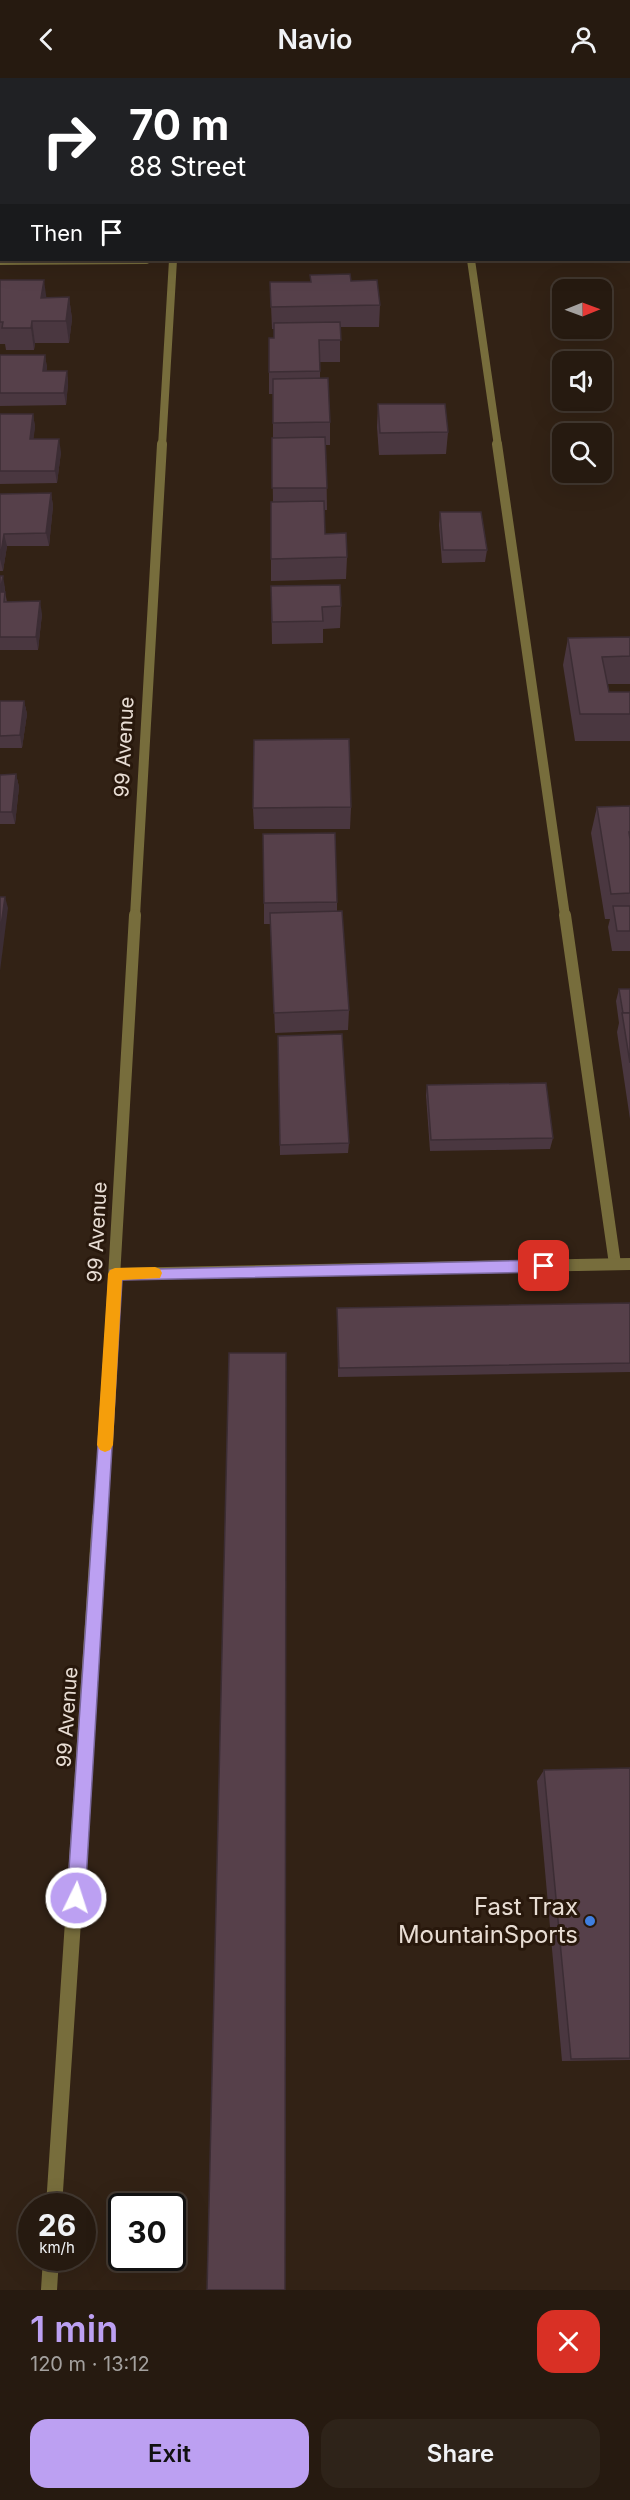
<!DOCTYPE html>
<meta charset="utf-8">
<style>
:root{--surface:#261a10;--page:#2e2319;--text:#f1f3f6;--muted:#a4a19f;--line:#423830;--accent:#bca0f2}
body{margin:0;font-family:Inter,sans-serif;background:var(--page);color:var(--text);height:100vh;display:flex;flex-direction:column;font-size:22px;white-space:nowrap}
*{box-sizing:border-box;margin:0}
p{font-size:20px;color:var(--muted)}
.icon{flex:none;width:33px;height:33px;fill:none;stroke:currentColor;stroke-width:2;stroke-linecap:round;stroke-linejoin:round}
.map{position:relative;height:2212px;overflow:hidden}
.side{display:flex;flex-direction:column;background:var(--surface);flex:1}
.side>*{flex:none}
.top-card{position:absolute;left:0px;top:0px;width:630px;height:183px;box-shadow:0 6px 24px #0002,0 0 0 2px var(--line);background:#202124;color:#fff;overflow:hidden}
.needle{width:39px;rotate:89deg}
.controls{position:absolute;left:552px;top:201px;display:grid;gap:12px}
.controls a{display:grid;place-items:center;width:60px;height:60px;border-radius:12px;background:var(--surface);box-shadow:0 6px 24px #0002,0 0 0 2px var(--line);font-size:30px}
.speed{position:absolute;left:18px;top:2115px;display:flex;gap:12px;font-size:30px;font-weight:700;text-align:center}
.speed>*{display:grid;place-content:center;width:78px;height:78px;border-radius:50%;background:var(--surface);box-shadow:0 6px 24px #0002,0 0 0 2px var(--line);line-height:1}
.speed small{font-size:15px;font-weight:400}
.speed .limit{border:3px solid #111;border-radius:9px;background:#fff;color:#111}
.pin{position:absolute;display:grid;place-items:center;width:51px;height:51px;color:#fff;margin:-26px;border-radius:12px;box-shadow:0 3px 9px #0006}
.me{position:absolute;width:66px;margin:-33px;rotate:4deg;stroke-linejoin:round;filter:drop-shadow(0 0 4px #0008)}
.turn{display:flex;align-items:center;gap:21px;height:126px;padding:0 30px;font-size:27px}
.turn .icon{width:78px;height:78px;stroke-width:2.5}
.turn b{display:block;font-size:42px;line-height:51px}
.then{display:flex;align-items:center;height:57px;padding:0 30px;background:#0003;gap:12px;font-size:22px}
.round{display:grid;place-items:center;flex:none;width:63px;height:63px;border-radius:18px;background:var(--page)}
.overview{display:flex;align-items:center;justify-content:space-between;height:102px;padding:0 30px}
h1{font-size:36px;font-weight:600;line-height:45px;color:var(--accent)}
.primary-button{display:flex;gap:12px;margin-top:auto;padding:12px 30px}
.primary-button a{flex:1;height:69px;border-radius:18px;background:var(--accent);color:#111;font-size:24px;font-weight:600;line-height:69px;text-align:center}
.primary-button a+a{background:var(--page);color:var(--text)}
header{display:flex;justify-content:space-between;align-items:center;height:78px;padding:0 30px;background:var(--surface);font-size:27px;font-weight:600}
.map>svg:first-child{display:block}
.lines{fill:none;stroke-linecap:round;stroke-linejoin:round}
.service-far2{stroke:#776d3c;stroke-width:8}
.service-far1{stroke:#776d3c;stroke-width:10}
.service{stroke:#776d3c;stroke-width:12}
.minor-far3{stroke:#776d3c;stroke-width:8}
.minor-far2{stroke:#776d3c;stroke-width:10}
.minor-far1{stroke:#776d3c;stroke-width:12}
.minor{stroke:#776d3c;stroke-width:16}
.wall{fill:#4a3740}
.shaded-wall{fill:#3c2d34}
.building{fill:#56404a;stroke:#3c2d34;stroke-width:1.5}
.route{fill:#bca0f2;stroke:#7a689d;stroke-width:1.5}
.slow{fill:#f59e0b}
.shop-dot{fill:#3f7fe0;stroke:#28180c;stroke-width:2}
.labels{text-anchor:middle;stroke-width:6;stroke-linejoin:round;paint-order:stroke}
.street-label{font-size:20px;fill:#e8ddd4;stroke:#28180c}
.near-poi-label{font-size:24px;fill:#e8ddd4;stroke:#28180c;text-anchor:end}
</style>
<header><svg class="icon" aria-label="back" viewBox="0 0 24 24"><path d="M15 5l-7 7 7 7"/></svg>Navio<svg class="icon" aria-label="person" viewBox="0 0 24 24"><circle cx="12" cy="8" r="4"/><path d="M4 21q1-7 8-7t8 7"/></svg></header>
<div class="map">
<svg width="630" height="2212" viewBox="0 0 630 2212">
<rect width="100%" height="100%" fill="#322215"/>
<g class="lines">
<polyline class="service-far2" points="471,182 498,368"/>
<polyline class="service-far1" points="497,366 565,838"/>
<polyline class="service" points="565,837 615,1186"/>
<g class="minor-far3">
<polyline points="0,183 146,182"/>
<polyline points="162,368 173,182"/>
</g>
<polyline class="minor-far2" points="135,838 162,366"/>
<g class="minor-far1">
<polyline points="115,1196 630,1186"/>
<polyline points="100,1441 135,837"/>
</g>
<g class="minor">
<polyline points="54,2128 100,1439"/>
<polyline points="49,2212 51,2180"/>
</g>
</g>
<g class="wall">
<rect x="32" y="0" width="72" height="2"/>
<rect x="343" y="0" width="31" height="2"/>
<rect x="468" y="0" width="122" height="2"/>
<polygon points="310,197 351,203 380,227 379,249 340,249 340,284 320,284 320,300 330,344 330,367 326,367 327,432 324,432 325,456 347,479 346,501 271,503 271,481 273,424 272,360 273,360 273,316 269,316 269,294 274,260 274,251 272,251 270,204 310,204"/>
<polygon points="0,202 46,219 69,219 72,241 69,265 35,265 34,272 6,272 5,266 0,266"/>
<polygon points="0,277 45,277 47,290 46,293 67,293 68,306 66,327 0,328"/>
<polygon points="378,326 448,354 446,376 379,377 377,349"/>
<polygon points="0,336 33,336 35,349 33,361 61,374 57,405 0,406"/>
<polygon points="51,415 53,428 49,468 7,468 3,493 0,493 0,416"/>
<polygon points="440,434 487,472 485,484 442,485 439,447"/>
<polygon points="0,498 5,510 5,514 7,524 42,536 38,572 0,572"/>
<polygon points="271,508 341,528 340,550 323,551 323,565 272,566"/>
<polygon points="630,559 630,606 607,606 609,614 630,614 630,663 575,663 563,587 568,560"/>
<polygon points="0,623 24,623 27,636 22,670 0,670"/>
<polygon points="16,696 19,709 15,746 0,746 0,697"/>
<polygon points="630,728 630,873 612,873 608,849 610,841 605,841 591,755 597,729"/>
<polygon points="351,729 350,751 254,751 253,730"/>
<polygon points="337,824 337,833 349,932 348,952 275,955 271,846 264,846 264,825"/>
<polygon points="619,911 630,911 630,1041 617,954 619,945 616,923"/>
<polygon points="278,958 349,1065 348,1075 280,1077"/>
<polygon points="427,1007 553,1060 550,1071 430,1073 426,1017"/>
<polygon points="630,1225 630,1294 338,1299 337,1230"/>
<polygon points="630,1690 630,1982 562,1983 537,1703 544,1692"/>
</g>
<g class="shaded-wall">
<polygon points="44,202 47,224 41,220"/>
<polygon points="69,219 72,241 69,265 66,243"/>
<polygon points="32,243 35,265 34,272 31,250"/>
<polygon points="45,277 47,290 45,306 43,293"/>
<polygon points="67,293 68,306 66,327 64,315"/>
<polygon points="33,336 35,349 32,374 30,361"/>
<polygon points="59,361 61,374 57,405 55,393"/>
<polygon points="51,415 53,428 49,468 46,455"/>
<polygon points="4,456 7,468 3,493 0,481"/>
<polygon points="3,498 5,510 3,527 0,514"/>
<polygon points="40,523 42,536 38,572 36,559"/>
<polygon points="24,623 27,636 22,670 20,657"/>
<polygon points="16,696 19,709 15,746 12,734"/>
<polygon points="5,819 8,830 0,893 0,855"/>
</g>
<g class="building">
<polygon points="67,0 103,0 103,2 35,2"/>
<rect x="263" y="0" width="59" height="2"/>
<polygon points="496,0 578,0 579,2 496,2"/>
<polygon points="350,196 351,203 377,202 380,227 271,229 270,204 311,204 310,197"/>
<polygon points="0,202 44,202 41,220 69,219 66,243 32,243 31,250 2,250 3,244 0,244"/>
<polygon points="340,244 341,262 319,262 320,293 269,294 269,260 274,260 274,245"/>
<polygon points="0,277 45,277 43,293 67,293 64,315 0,315"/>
<polygon points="328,300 330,344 273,345 273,301"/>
<polygon points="378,326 445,326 448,354 380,355"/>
<polygon points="0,336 33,336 30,361 59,361 55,393 0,393"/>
<polygon points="325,359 327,410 272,410 272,360"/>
<polygon points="51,415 46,455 4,456 0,481 0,416"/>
<polygon points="324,423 325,456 346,455 347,479 271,481 271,424"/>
<polygon points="440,434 481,434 487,472 443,472"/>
<polygon points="0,498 3,498 0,514 5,514 4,524 40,523 36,559 0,559"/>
<polygon points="340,507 341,528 322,529 323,543 272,544 271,508"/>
<polygon points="630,559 630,578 602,579 609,614 630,614 630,636 580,636 568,560"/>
<polygon points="0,623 24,623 20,657 0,658"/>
<polygon points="349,661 351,729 253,730 254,662"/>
<polygon points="16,696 12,734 0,734 0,697"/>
<polygon points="630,728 630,754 629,754 630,761 630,815 611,816 597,729"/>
<polygon points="335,755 337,824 264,825 263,756"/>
<polygon points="0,819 5,819 0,855"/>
<polygon points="613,828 630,828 630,853 617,853"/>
<polygon points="342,833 349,932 274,935 270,835"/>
<polygon points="619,911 630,911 630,935 623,935"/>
<polygon points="622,935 630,935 630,985"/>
<polygon points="342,956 349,1065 280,1067 278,958"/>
<polygon points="546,1005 553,1060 431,1062 427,1007"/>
<polygon points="630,1225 630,1285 339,1290 337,1230"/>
<polygon points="229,1275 286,1275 285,2212 207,2212"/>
<polygon points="630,1690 630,1980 571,1981 544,1692"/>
</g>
<polygon class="route" points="544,1182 549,1183 551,1188 549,1192 544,1194 122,1202 85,1820 82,1826 76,1828 70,1826 67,1820 110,1192"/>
<polygon class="slow" points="155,1189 160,1191 162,1195 160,1200 122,1202 113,1367 110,1372 105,1374 100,1372 97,1367 108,1196 110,1192 115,1190"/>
<circle class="shop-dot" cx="590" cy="1843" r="6"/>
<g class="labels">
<g class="street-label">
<text transform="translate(124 669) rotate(-87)" y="7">99 Avenue</text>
<text transform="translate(97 1154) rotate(-87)" y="7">99 Avenue</text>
<text transform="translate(67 1639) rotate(-86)" y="7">99 Avenue</text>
</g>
<g class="near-poi-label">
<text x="578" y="1837">Fast Trax<tspan x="578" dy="28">MountainSports</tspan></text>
</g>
</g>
</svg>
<div class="controls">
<a><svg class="needle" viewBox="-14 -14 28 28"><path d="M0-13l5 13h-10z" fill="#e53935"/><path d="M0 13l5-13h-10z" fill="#a4a19f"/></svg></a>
<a><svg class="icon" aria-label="sound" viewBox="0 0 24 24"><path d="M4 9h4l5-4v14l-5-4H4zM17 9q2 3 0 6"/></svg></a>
<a><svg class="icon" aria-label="search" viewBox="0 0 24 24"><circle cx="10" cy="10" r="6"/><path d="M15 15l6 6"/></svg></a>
</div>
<div class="speed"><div>26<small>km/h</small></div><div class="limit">30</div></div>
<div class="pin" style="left:544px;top:1188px;background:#d93025"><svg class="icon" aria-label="arrive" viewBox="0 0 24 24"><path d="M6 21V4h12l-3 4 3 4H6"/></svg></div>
<svg class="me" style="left:76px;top:1820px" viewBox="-20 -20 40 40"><circle r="17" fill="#bca0f2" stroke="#fff" stroke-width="3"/><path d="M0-11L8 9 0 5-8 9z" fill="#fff"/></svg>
<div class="top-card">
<div class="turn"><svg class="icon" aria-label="right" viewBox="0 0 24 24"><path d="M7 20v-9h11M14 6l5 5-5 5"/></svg><div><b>70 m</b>88 Street</div></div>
<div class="then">Then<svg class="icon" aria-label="arrive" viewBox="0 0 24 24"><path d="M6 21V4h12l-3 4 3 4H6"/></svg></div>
</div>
</div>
<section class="side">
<div class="overview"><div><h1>1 min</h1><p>120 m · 13:12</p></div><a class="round" style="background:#d93025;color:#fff"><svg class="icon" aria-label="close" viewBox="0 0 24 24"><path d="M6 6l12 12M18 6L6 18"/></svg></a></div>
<div class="primary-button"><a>Exit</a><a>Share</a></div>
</section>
